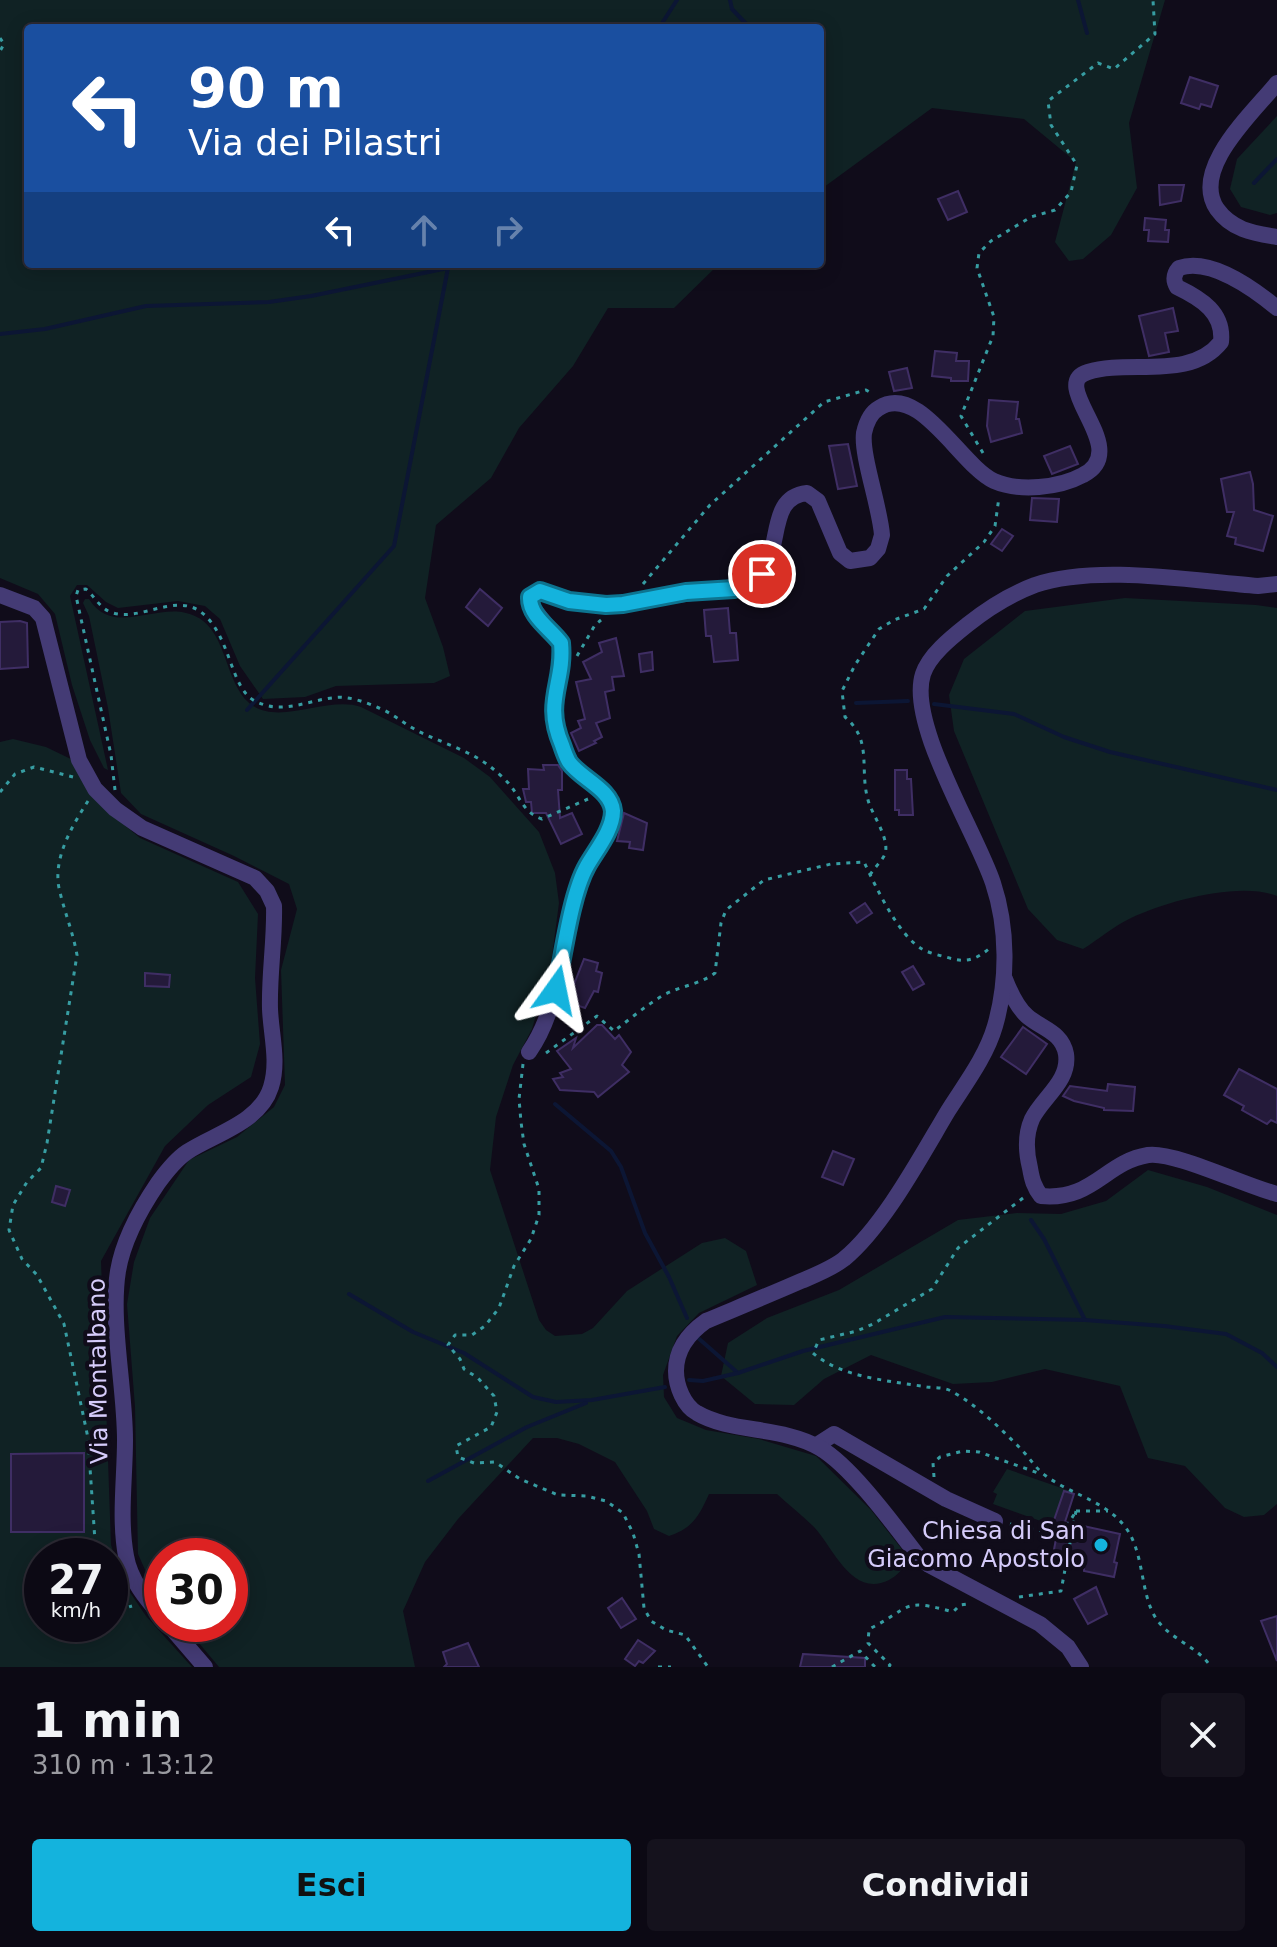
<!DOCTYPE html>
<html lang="it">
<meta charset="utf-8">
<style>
:root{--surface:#0c0914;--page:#15121d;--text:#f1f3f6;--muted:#9a9aa0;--line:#2c2a34;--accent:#14b3dd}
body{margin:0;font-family:"DejaVu Sans",sans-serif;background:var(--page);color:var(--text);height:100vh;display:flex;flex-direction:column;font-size:30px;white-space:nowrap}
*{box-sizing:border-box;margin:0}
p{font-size:26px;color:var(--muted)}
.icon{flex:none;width:44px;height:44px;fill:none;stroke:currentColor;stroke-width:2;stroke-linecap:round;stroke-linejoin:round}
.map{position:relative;height:1667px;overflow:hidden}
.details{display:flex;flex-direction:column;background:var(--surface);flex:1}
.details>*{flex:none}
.guide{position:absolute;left:24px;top:24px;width:800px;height:244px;border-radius:8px;box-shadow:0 4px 20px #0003,0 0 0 2px var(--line);background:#1a4fa0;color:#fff;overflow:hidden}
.speed{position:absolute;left:24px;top:1538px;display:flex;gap:16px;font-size:40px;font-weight:700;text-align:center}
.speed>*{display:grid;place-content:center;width:104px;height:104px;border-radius:50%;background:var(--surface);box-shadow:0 4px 20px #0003,0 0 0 2px var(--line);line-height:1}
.speed small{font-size:20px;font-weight:400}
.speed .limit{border:12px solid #d22;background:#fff;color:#111}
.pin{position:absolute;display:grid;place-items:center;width:68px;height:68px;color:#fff;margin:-34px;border:4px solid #fff;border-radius:50%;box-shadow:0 2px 8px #0007}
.me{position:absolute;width:88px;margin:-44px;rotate:12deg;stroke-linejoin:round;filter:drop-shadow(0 0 6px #0008)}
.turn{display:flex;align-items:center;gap:28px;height:168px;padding:0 32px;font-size:36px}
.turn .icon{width:104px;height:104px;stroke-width:2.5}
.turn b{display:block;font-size:56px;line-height:68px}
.lanes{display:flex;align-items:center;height:76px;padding:0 32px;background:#0003;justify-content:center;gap:40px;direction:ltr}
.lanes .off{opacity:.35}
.round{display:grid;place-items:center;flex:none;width:84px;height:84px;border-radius:8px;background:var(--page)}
.headline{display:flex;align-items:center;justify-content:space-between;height:136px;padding:0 32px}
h1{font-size:48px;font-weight:700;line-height:60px}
.action{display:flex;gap:16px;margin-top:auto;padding:16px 32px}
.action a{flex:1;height:92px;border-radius:8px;background:var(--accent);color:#111;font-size:32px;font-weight:700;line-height:92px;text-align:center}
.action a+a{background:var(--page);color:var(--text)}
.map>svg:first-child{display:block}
.green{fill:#102224;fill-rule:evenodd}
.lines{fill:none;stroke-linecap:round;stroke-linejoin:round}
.stream{stroke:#0c1634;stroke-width:4}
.building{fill:#241a3a;stroke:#3f2e64;stroke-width:2}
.path{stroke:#379da2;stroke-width:3;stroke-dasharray:4 6;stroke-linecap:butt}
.minor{stroke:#443b75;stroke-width:16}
.route-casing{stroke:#0d7490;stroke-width:20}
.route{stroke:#14b3dd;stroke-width:14}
.poi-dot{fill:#14b3dd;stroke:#100c1a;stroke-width:3}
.labels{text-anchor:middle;stroke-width:8;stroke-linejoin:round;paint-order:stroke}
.street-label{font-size:24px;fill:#d5cbfa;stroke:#100c1a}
.poi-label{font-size:24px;fill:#d5cbfa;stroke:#100c1a;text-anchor:end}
</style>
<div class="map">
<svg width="1277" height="1667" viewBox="0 0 1277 1667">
<rect width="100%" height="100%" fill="#100c1a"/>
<g class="green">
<polygon points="0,0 1165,0 1129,123 1137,188 1111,235 1083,259 1069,261 1055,242 1076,162 1024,119 932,108 820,190 820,28 28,28 28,264 719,264 674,308 608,308 573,366 519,428 491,478 436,525 425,598 443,647 450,676 434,683 336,686 305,697 263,699 240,666 220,619 205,606 178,601 118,608 106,602 87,585 77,585 70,596 108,770 104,768 90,740 72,685 55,614 38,594 0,578"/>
<polygon points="1277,116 1277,213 1270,215 1241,207 1230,189 1237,159"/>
<path d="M1125 598 1256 605 1277 608V896C1240 881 1167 901 1131 918 1114 926 1099 939 1083 949L1057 940 1028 909 954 731 949 695 964 659 1025 611Z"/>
<path d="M85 599H89C112 636 153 605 186 613 227 622 222 675 247 701 275 729 326 695 361 707L464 758 490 777 539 832 555 873 559 903 551 964 532 1029 513 1065 496 1117 490 1170 539 1320 546 1330 555 1336 582 1334 593 1328 627 1291 702 1243 725 1238 746 1251 757 1285 699 1313 677 1336 663 1375 664 1397 677 1418 706 1430 759 1439 816 1456 871 1510 904 1552 905 1565C899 1574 892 1580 881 1583 849 1591 832 1546 814 1527 802 1515 789 1505 777 1494H709C699 1516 693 1528 669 1536L654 1529 647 1511 615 1462 579 1444 557 1438H533L458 1519 425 1562 403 1611 415 1667H219L183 1624H230V1556H162V1600L155 1592 138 1554 135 1407 127 1304 134 1262 150 1218 189 1160 237 1137 274 1107 285 1085 281 970 297 909 289 884 234 856 141 814 121 793 108 708 89 616 83 603Z"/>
<path d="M13 739 46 747 77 762 103 807 140 838 238 882 258 914 255 978 260 1044 251 1077 208 1105 165 1146 101 1261 111 1545 123 1582 146 1616 192 1667H0V742ZM42 1556H110V1624H42Z"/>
<polygon points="1148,1170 1207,1187 1277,1215 1277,1504 1264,1515 1244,1517 1225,1508 1185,1466 1148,1458 1120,1386 1045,1369 992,1382 953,1384 871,1355 824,1379 794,1405 755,1404 721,1376 728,1343 767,1318 839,1290 958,1220 1017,1213 1061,1214 1106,1201"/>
<polygon points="1007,1469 1073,1492 1063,1529 993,1504 997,1494 993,1492"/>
</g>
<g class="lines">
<g class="stream">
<polyline points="730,0 732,9 750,28"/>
<polyline points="1078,0 1087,33"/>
<polyline points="659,28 677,0"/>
<polyline points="1254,183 1277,159"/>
<polyline points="0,334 45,329 146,306 269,302 311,296 448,268 457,264"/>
<polyline points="856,703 908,701"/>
<polyline points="934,704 1014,714 1064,737 1110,752 1277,790"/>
<polyline points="247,710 394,546 448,268"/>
<polyline points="555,1104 611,1151 621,1167 645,1233 669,1277 687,1318"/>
<polyline points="1031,1220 1044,1239 1085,1320"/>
<polyline points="349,1294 413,1332 464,1353 533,1397 556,1402 592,1400 665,1387"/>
<polyline points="697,1337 738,1373"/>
<polyline points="689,1380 703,1381 738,1373 803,1351 945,1317 1085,1320 1164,1326 1226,1334 1262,1353 1277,1367"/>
<polyline points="428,1481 527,1427 586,1403"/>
</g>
</g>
<g class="building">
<polygon points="1190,77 1218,86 1211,107 1201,104 1199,109 1181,103"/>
<polygon points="1159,185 1184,185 1181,201 1160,205"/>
<polygon points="958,191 967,212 948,220 938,199"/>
<polygon points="1145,218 1166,220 1165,230 1169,230 1168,242 1148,241 1149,230 1144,230"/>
<polygon points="1173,308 1178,331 1165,333 1169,352 1149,356 1139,316"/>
<polygon points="935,351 957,353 956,361 969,361 968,381 951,381 951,378 932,376"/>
<polygon points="907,368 912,388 894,391 889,372"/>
<polygon points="989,400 1018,402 1016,419 1019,419 1022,433 991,442 987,426"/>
<polygon points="848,444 857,486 838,489 829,446"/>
<polygon points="1070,446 1078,464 1052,474 1044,456"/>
<polygon points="1250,472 1253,484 1254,510 1273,516 1263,551 1235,544 1236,538 1227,536 1234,512 1227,512 1221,479"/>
<polygon points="1032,498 1059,499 1057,522 1030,520"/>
<polygon points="1002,529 1013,536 1002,551 991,544"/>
<polygon points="480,589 502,608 488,626 466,607"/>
<polygon points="728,608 730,633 736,633 738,660 714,662 711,636 706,636 704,610"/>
<polygon points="20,621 27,623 28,667 0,669 0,622"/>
<polygon points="616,638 624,676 612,677 614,690 605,692 610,718 596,723 602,737 594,741 596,743 579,751 571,733 581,728 578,721 585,719 576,682 591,679 583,662 602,652 599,643"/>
<polygon points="652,652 653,670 641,672 639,654"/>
<polygon points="543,765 558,765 562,771 562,790 558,790 560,818 572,813 582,834 561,844 546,813 532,813 531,802 526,802 523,789 529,789 528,769 544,770"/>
<polygon points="895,770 907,770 907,779 911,779 913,815 899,815 899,810 895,810"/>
<polygon points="624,813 647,823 643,850 629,848 630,842 617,841"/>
<polygon points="865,903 872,913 857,923 850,913"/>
<polygon points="584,959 598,963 596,971 602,973 598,992 594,991 585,1008 567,1002"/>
<polygon points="913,966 924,984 913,990 902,972"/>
<polygon points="145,973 170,975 169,987 145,986"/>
<polygon points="597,1025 602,1025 615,1039 619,1035 631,1052 622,1065 629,1072 598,1097 594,1092 560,1090 553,1079 563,1077 560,1073 571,1069 557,1051 576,1038 573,1048"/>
<polygon points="1023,1027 1047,1044 1026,1074 1001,1057"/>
<polygon points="1239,1069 1277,1089 1277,1123 1271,1120 1267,1124 1242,1110 1244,1106 1224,1095"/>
<polygon points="1108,1084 1135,1087 1133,1111 1104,1110 1104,1108 1074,1101 1063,1096 1070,1086 1107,1091"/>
<polygon points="833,1151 854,1159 843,1185 822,1177"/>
<polygon points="56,1186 70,1190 65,1206 52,1202"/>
<polygon points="84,1453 84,1532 11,1532 11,1454"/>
<polygon points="1064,1491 1074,1494 1065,1522 1120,1534 1114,1562 1117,1563 1114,1577 1084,1571 1084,1567 1074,1564 1075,1559 1053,1555 1058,1528 1052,1526"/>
<polygon points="1096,1587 1107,1614 1088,1624 1074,1599"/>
<polygon points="622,1598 636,1619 621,1628 608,1608"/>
<polygon points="1277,1616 1277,1661 1261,1621"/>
<polygon points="638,1640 655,1651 643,1663 639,1661 635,1666 625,1659"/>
<polygon points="468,1643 479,1667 444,1667 447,1664 443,1652"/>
<polygon points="803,1654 865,1658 865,1667 800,1667"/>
</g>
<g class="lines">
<g class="path">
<polyline points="0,38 4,44 0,51"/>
<polyline points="983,453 961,416 993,336 994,317 977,268 979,253 991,241 1031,217 1055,210 1071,192 1077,165 1051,125 1048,101 1098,63 1114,69 1155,34 1153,0"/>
<polyline points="643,584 710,505 824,402 866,390 873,394"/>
<polyline points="577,656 595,625 601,620"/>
<path d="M115 790 111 755 76 596 78 590 86 589C96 598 100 609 113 613 139 621 173 595 198 610 231 631 229 688 255 701 282 715 305 701 332 698 347 695 365 702 379 708 392 713 403 723 416 730 441 743 470 750 492 768 498 773 505 779 510 785 521 799 524 813 542 819L588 799"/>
<polyline points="0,792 15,774 34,767 73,777"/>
<path d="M88 801C72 826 53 858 59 888 64 911 73 932 77 955L47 1143 41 1168 27 1182 13 1205 9 1230 22 1259 37 1275 64 1324 88 1438 96 1556"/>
<path d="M870 875C874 868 882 861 885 854 890 838 872 815 868 800 859 768 873 741 845 717L842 691 855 665 879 629 894 620 924 609 947 576 984 542 995 526 999 497"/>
<path d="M546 1053 597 1016 614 1031C629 1020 645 1006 662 996 679 986 699 985 715 973L721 923 726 910 764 880 831 864 864 862C876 887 898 935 922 949 929 953 938 955 946 957 966 963 974 961 990 948"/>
<polyline points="523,1064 519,1099 521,1122 524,1144 539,1189 539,1215 531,1239 514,1266 499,1308 485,1326 472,1335 455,1335 448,1345 460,1359 464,1369 478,1378 494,1396 497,1412 491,1427 456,1446 458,1457 474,1463 495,1462 520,1479 558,1495 586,1496 606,1501 623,1513 633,1533 639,1554 644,1608 651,1621 666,1630 685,1635 708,1667"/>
<path d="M1023 1198 958 1248 932 1289 873 1324 857 1331 819 1340 813 1353C841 1378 892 1381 927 1387 935 1388 944 1387 951 1391 977 1405 1000 1428 1021 1449 1029 1457 1036 1469 1046 1476 1072 1495 1106 1501 1126 1528 1144 1553 1140 1589 1154 1615 1167 1639 1197 1645 1211 1667"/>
<polyline points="934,1477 933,1463 940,1457 963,1451 979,1452 1041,1474"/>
<polyline points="1076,1511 1108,1511"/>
<polyline points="1010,1524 1055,1534 1066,1527 1075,1513"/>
<polyline points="1019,1597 1061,1591 1076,1511"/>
<polyline points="110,1613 132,1606"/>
<polyline points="658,1667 671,1667"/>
<polyline points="832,1667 860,1651 875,1667"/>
<path d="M889 1667 890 1665 868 1643 869 1629C912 1608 900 1597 953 1612L960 1605 968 1604"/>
</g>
<g class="minor">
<path d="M1277 83C1253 113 1190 169 1217 209 1232 230 1253 233 1277 237"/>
<path d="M0 595 34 608 43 618 79 760 95 789 115 809 142 828 255 878 267 891 274 906C275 940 269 974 270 1009 271 1035 279 1061 271 1087 260 1123 214 1134 187 1152 175 1160 166 1172 158 1183 141 1208 123 1241 118 1271 110 1321 125 1388 125 1440 125 1478 119 1518 126 1556 130 1580 146 1599 162 1617"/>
<path d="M1005 979C1010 992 1017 1007 1027 1016 1042 1029 1062 1032 1066 1054 1070 1081 1043 1097 1032 1119 1025 1135 1026 1152 1030 1168 1032 1180 1034 1187 1041 1196 1093 1201 1105 1162 1148 1155 1174 1151 1245 1186 1277 1194"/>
<path d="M529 1052C565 1000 559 934 581 877 589 856 614 834 613 811 612 789 581 779 569 762 566 757 564 751 562 745 543 701 566 683 561 643L529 603 535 593 540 591 569 601 606 605 748 585C789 564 761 498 807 493L818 501 840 553 850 561 870 558 878 549 882 535C880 507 861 455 864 433 866 424 870 413 879 408 919 382 961 466 994 481 1019 492 1059 488 1083 475 1134 449 1046 385 1088 372 1129 359 1190 381 1221 342 1224 313 1202 299 1177 287 1173 280 1173 275 1179 268 1210 257 1254 289 1277 308"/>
<polyline points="822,1449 820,1443 834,1434 946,1499 995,1521"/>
<polyline points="168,1624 205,1667"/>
<path d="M1081 1667 1068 1647 1040 1624 929 1565 918 1556C894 1525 852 1467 820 1448 782 1426 731 1433 697 1413 684 1406 676 1386 676 1371 676 1350 689 1333 706 1321 737 1308 769 1295 801 1281 815 1275 831 1269 844 1259 884 1226 921 1156 948 1111 965 1084 986 1057 995 1026 1008 981 1008 928 993 883 976 832 907 723 923 674 929 655 952 637 967 625 987 609 1011 594 1035 585 1097 564 1192 581 1258 586L1277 584"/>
</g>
</g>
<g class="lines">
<defs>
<path id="route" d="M556 990C563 957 571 894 587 866 596 850 613 830 613 811 611 789 581 779 569 762 566 757 564 751 562 745 543 701 565 683 561 643 551 629 529 616 530 597L540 591 569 601 606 605 623 604 686 592 734 589 758 580 762 574"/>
</defs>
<use href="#route" class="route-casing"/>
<use href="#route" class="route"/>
</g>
<circle class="poi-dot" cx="1101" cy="1545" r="8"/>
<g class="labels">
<g class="street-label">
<text transform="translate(98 1371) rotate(-91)" y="8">Via Montalbano</text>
</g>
<g class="poi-label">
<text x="1085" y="1539">Chiesa di San<tspan x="1085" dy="28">Giacomo Apostolo</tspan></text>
</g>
</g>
</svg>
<div class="speed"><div>27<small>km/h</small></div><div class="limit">30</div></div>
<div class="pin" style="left:762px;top:574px;background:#d93025"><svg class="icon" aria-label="arrive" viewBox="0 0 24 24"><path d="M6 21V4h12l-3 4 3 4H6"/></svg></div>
<svg class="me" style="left:556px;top:990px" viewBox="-20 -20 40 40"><path d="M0-17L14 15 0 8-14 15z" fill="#14b3dd" stroke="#fff" stroke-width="4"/></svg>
<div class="guide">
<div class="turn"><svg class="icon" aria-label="left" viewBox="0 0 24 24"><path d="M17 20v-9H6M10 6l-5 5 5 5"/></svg><div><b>90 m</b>Via dei Pilastri</div></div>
<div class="lanes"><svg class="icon" aria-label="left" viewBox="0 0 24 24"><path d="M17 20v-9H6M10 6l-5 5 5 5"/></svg><svg class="icon off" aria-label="ahead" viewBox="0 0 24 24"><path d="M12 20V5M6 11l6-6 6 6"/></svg><svg class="icon off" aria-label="right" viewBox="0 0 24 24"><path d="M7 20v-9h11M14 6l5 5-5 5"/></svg></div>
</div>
</div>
<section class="details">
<div class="headline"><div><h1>1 min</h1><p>310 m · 13:12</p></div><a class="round"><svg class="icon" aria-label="close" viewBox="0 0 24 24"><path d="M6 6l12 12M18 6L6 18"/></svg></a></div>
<div class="action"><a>Esci</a><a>Condividi</a></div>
</section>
